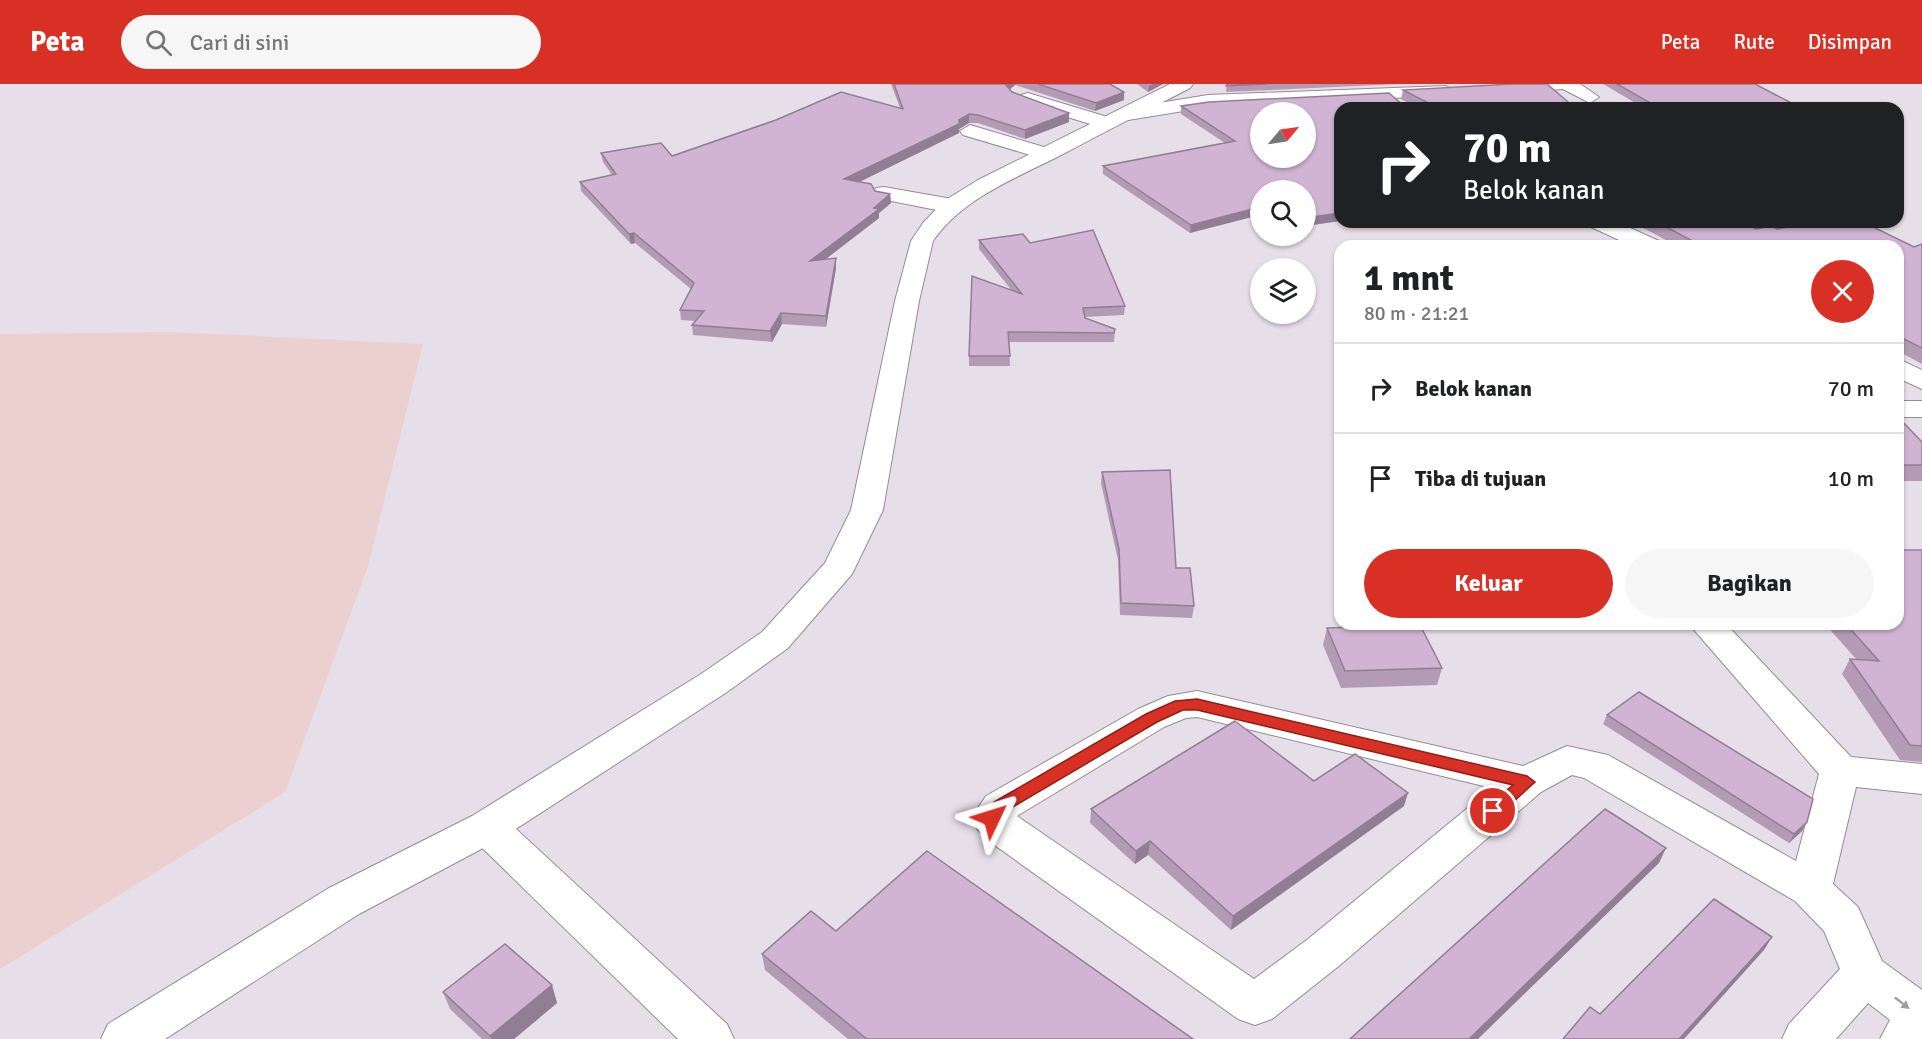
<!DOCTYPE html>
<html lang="id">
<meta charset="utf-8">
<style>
:root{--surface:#fff;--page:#f6f6f6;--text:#202124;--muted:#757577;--line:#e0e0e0;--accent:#d93025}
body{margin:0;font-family:Signika,sans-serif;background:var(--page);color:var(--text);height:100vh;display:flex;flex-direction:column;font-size:22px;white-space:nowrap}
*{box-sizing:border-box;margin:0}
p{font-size:20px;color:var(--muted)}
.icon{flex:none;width:33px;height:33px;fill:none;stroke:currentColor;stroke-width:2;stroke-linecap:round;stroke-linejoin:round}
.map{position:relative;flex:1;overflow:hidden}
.details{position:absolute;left:1334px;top:156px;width:570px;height:390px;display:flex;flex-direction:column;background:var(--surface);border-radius:18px;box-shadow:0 2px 4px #0004}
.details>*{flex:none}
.top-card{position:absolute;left:1334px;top:18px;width:570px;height:126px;border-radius:18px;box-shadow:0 2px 4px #0004;background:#202124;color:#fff;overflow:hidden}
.needle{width:39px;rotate:61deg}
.tools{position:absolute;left:1250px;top:18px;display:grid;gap:12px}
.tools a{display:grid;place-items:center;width:66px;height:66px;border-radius:50%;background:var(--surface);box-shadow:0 2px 4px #0004;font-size:30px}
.pin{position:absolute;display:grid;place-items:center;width:51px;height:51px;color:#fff;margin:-26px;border:3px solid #fff;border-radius:50%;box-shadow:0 2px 6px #0007}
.me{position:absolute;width:66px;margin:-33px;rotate:49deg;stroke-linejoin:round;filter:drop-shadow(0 0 4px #0008)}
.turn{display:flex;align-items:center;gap:21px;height:126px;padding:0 30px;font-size:27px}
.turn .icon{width:78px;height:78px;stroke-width:2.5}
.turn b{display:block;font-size:42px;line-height:51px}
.round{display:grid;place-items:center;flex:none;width:63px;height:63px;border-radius:32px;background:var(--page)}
.summary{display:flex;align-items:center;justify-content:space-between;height:102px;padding:0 30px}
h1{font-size:36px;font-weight:700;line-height:45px}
.cta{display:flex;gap:12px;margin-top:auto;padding:12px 30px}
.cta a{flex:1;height:69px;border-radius:36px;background:var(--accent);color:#fff;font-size:24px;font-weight:700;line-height:69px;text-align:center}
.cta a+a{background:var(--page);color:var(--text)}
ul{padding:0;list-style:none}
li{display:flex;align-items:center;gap:18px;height:90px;padding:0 30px;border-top:2px solid var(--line)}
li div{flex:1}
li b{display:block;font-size:22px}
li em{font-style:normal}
header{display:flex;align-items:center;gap:36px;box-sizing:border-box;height:84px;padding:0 30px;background:var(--accent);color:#fff}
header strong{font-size:28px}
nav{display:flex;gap:33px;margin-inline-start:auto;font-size:21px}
.search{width:420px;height:54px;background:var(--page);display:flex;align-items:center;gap:15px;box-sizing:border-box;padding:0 21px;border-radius:33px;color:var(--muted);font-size:22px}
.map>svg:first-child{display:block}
.education{fill:#ebd0cf}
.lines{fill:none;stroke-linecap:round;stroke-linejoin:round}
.minor-casing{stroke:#938c95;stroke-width:2}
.major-casing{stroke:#938c95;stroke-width:2}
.minor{fill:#fff;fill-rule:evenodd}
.major{fill:#fff;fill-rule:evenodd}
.wall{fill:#b49bb5}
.shaded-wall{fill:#927e94}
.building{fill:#d1b4d3;stroke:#927e94;stroke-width:1.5;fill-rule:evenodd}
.oneway{fill:#9f9d9f}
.route{fill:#d93025;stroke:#8d1f18;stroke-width:1.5}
</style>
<header>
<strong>Peta</strong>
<div class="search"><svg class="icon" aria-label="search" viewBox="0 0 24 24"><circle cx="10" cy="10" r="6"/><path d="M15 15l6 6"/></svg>Cari di sini</div>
<nav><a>Peta</a><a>Rute</a><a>Disimpan</a></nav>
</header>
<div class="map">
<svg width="1922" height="955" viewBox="0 0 1922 955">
<rect width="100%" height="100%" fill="#e6dee8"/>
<polygon class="education" points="172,248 423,260 368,482 285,708 0,885 0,250"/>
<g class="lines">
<defs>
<g id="minor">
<polygon points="1497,0 1580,0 1599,13 1590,19 1563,5 1503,9 1494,4"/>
<polygon points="1446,2 1455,7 1452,11 1208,23 1122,37 1112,31 1122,25 1208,11"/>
<polygon points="1028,9 1114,35 1117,39 1107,45 1021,19 1019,15 1021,11"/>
<polygon points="970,41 1054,66 1057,70 1054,74 1047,76 963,51 960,47"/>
<polygon points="884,103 952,115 960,117 963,122 960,127 952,129 876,114 873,109 876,104"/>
<polygon points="1588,138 1617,138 1659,157 1663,162 1632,162 1591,143"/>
<polygon points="1898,275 1922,286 1922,305 1898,294"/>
<rect x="1898" y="317" width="24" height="16"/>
<path d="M1689 540H1726L1851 673 1922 680V710L1856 703 1833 800 1858 823 1882 877 1922 906V955H1880L1890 936 1868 919 1836 955H1782L1789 940 1840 885 1824 847 1795 817 1584 694 1572 691 1541 708 1340 881 1272 935 1255 941 1238 935 993 760 977 745 971 734 986 712 1138 625 1168 612 1197 607 1523 682 1567 662 1608 671 1796 777 1819 690ZM1197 633 1492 704 1308 855 1254 895 1017 732 1164 643 1186 634Z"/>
<polygon points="487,727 502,732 727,940 734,955 678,955 472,754 466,743 472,732"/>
</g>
<path id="major" d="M1170 0H1193L1190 4C1148 26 1106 47 1065 69 1019 93 963 113 933 157L919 217 883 426 852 490 788 564 727 608 502 754 359 830 165 955H101L108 940 329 804 472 732 701 590 762 548 825 479 851 426 895 217 911 157 923 139 944 117 978 96Z"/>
</defs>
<use href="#minor" class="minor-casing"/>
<use href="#major" class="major-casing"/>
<use href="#minor" class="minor"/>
<use href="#major" class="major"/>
</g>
<g class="wall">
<polygon points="891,0 1110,0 1124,16 1095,27 1015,1 1010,5 1012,8 1069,38 1025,55 978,39 969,39 959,45 959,49 859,98 875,107 890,110 891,119 879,129 879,134 826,175 836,184 826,243 782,240 772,258 693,251 692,241 695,237 681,236 680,226 691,205 635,159 631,160 581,107 580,98 612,91 603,78 601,69 672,72 900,24"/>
<polygon points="1137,0 1163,0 1148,8"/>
<polygon points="1227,0 1400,0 1226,8"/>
<polygon points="1603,0 1755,0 1801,24 1644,24"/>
<polygon points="1403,6 1575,24 1417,24 1401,15"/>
<polygon points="1209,18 1340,137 1305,142 1305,106 1190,149 1103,90 1103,82 1225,59 1181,30 1181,22"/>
<polygon points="1428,138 1478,138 1477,139 1431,141"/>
<polygon points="1632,138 1742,138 1756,145 1777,145 1914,163 1922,160 1922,280 1898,267 1898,162 1677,162"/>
<polygon points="979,156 1030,159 1125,222 1124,231 1085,233 1085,234 1115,245 1114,258 1009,258 1010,282 969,282 969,272 1012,207 979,165"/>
<polygon points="1898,333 1922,358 1922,397 1898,397"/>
<polygon points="1102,388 1176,484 1194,522 1192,534 1120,531 1118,476 1101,399"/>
<polygon points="1922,466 1922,678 1900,676 1842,590 1850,575 1857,576 1825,540 1898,540"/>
<polygon points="1327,544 1442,584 1437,601 1341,604 1323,561"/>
<polygon points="1607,631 1807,738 1802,747 1789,759 1603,640"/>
<polygon points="1314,697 1404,722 1231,846 1148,771 1135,780 1090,739 1091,725"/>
<polygon points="836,847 1193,955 848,955 765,886 762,870"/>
<polygon points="552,901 557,919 514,955 482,955 450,925 443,908"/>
</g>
<g class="shaded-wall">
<polygon points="1005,0 1015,0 1015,1 1005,9"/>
<polygon points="1153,0 1163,0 1148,8 1149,2"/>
<polygon points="1124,8 1124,16 1095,27 1096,19"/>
<polygon points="1069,29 1069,38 1025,55 1025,46"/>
<polygon points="969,30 969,39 959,45 959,36"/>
<polygon points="959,40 959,49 845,105 844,95"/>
<polygon points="890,110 891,119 879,129 879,134 810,187 810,177"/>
<polygon points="1260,123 1260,131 1190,149 1191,141"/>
<polygon points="1340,129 1340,137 1305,142 1305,134"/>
<polygon points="634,149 635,159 631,160 629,150"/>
<polygon points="836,174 836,184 826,243 826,232"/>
<polygon points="781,229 782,240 772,258 770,247"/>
<polygon points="1408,709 1404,722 1231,846 1233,832"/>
<polygon points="1807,738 1802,747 1789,759 1794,750"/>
<polygon points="1150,757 1148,771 1135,780 1136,767"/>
<polygon points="1666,764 1659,779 1478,955 1469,955"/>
<polygon points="1772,853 1764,866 1684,955 1679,955"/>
<polygon points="552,901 557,919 514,955 491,955 490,952"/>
</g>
<g class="building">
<polygon points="894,0 1005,0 1012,8 1069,29 1025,46 978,31 969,30 959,36 959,40 844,95 871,100 875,107 890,110 874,124 879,125 810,177 836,174 826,232 781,229 770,247 692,241 704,227 680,226 694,199 634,149 629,150 580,98 616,90 601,69 661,59 672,72 776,36 841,8 903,25"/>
<polygon points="1038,0 1110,0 1124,8 1096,19"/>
<polygon points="1227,0 1267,0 1226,2"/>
<polygon points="1513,0 1547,0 1575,24 1438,24 1403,6"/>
<polygon points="1617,0 1755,0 1801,24 1659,24"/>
<path d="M1389 9 1406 24H1340V129L1305 134V106H1260V123L1191 141 1103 82 1235 57 1181 22 1209 18ZM1260 28H1305V74H1260Z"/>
<polygon points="1657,138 1742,138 1756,145 1772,142 1777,145 1818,138 1863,138 1914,163 1922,160 1922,264 1898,252 1898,162 1691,162 1700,161"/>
<polygon points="1093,146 1125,222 1083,224 1085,234 1115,245 1114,249 1008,248 1010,272 969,272 972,192 1022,210 979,156 1023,150 1030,159"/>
<polygon points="1898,333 1922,358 1922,381 1898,381"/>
<polygon points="1170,386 1176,484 1190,484 1194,522 1121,519 1119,465 1102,388"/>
<polygon points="1898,466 1922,466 1922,662 1910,661 1850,575 1879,577 1846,540 1898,540"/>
<polygon points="1420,541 1442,584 1345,587 1327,544"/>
<polygon points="1639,608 1813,715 1807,738 1794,750 1607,631"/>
<polygon points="1235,637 1314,697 1355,670 1408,709 1233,832 1150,757 1136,767 1091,725"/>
<polygon points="1605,725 1666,764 1469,955 1350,955"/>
<polygon points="927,767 1193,955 867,955 762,870 811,827 836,847"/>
<polygon points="1714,815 1772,853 1679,955 1563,955 1590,923 1600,930"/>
<polygon points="505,860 552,901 490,952 443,908"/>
</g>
<defs><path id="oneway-solid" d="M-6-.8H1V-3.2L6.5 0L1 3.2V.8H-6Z" transform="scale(1.5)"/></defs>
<use class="oneway" href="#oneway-solid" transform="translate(1902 919) rotate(38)"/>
<polygon class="route" points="1197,615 1527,692 1535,698 1499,731 1487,731 1485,727 1487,722 1513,701 1197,626 1183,626 1157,638 1006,727 998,738 986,738 984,734 994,718 1146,630 1175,617"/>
</svg>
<div class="tools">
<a><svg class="needle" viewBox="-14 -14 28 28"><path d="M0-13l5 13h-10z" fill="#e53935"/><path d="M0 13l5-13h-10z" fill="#757577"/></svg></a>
<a><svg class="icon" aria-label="search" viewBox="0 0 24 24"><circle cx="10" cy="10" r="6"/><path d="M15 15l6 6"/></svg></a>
<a><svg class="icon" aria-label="layers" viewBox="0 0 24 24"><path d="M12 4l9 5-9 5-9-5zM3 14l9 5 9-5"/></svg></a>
</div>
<div class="pin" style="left:1493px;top:727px;background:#d93025"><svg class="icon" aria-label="arrive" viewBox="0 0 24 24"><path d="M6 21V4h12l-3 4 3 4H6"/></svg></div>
<svg class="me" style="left:992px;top:734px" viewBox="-20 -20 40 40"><path d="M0-17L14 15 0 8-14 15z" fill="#d93025" stroke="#fff" stroke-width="4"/></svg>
<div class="top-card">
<div class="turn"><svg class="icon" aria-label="right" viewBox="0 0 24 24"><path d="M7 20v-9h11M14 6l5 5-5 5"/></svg><div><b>70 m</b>Belok kanan</div></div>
</div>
<section class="details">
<div class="summary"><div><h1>1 mnt</h1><p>80 m · 21:21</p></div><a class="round" style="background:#d93025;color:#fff"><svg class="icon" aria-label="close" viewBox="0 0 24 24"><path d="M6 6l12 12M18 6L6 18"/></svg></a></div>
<ul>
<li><svg class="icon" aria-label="right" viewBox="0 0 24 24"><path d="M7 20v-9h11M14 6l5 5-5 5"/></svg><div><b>Belok kanan</b></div><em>70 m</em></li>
<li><svg class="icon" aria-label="arrive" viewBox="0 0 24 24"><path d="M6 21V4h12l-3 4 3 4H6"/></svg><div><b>Tiba di tujuan</b></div><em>10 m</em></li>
</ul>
<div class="cta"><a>Keluar</a><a>Bagikan</a></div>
</section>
</div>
